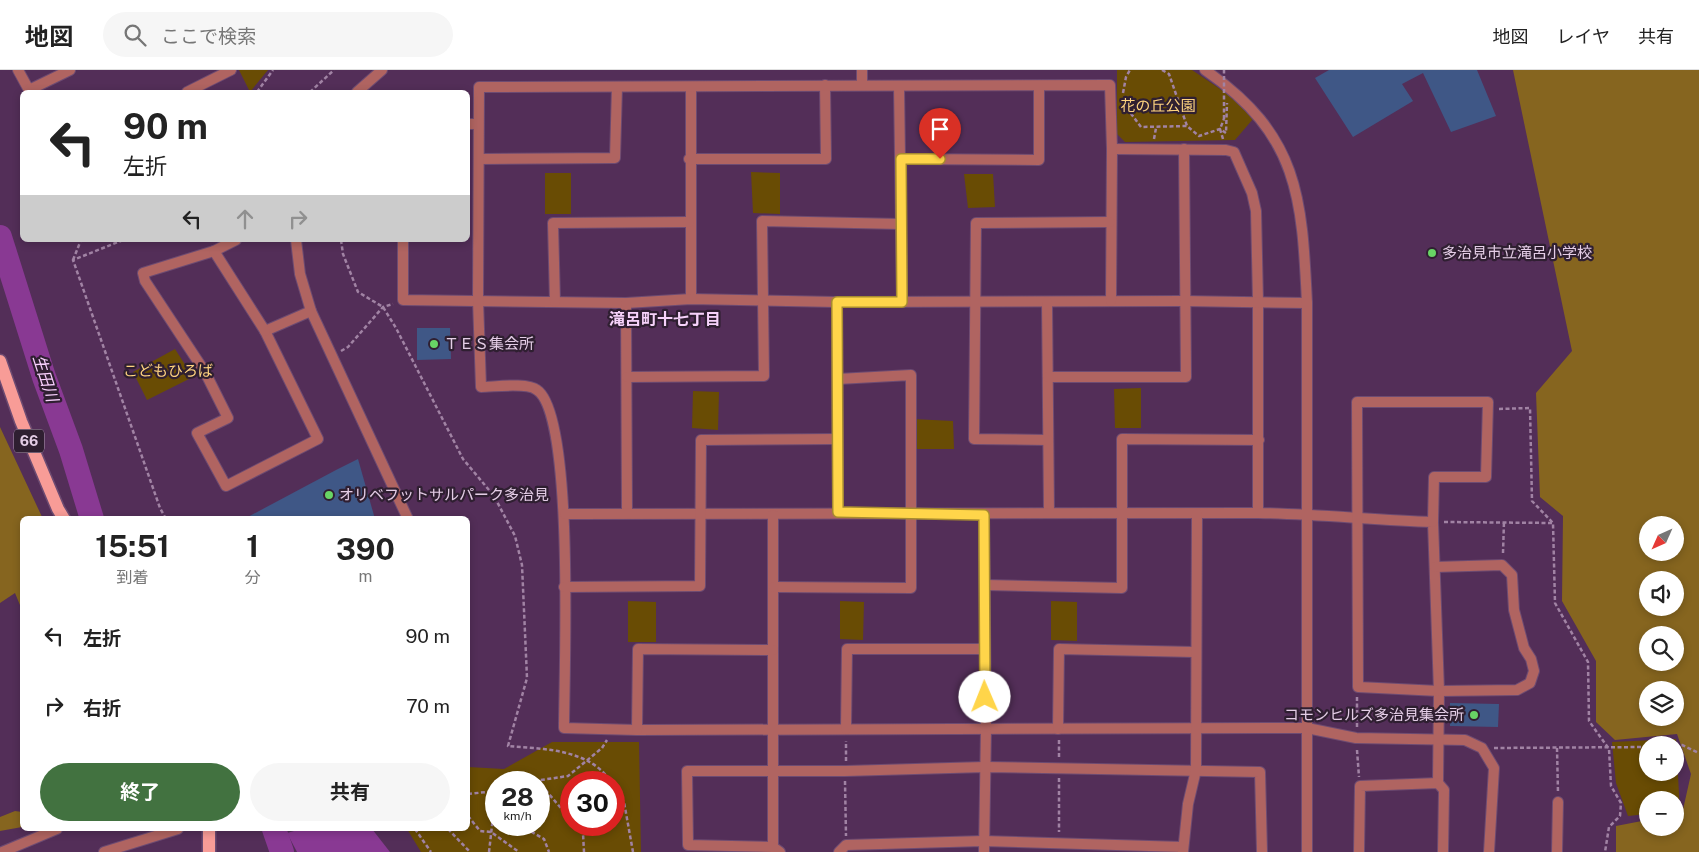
<!DOCTYPE html>
<html lang="ja">
<meta charset="utf-8">
<style>
:root{--surface:#fff;--page:#f6f6f6;--text:#222;--muted:#767676;--line:#e0e0e0;--accent:#427240}
body{margin:0;font-family:"Public Sans","Noto Sans JP",sans-serif;background:var(--page);color:var(--text);height:100vh;display:flex;flex-direction:column;font-size:19px;white-space:nowrap}
*{box-sizing:border-box;margin:0}
p{font-size:16px;color:var(--muted)}
.icon{flex:none;width:28px;height:28px;fill:none;stroke:currentColor;stroke-width:2;stroke-linecap:round;stroke-linejoin:round}
.map{position:relative;flex:1;overflow:hidden}
.drawer{position:absolute;left:20px;top:446px;width:450px;height:315px;display:flex;flex-direction:column;background:var(--surface);border-radius:8px;box-shadow:0 2px 8px #0003}
.drawer>*{flex:none}
.guide{position:absolute;left:20px;top:20px;width:450px;height:152px;border-radius:8px;box-shadow:0 2px 8px #0003;background:#fff;color:var(--text);overflow:hidden}
.needle{width:32px;rotate:225deg}
.fabs{position:absolute;left:1639px;top:446px;display:grid;gap:10px}
.fabs a{display:grid;place-items:center;width:45px;height:45px;border-radius:50%;background:var(--surface);box-shadow:0 2px 8px #0003;font-size:25px}
.speed{position:absolute;left:485px;top:701px;display:flex;gap:10px;font-size:25px;font-weight:700;text-align:center}
.speed>*{display:grid;place-content:center;width:65px;height:65px;border-radius:50%;background:var(--surface);box-shadow:0 2px 8px #0003;line-height:1}
.speed small{font-size:12px;font-weight:400}
.speed .limit{border:8px solid #d22;background:#fff;color:#111}
.pin{position:absolute;display:grid;place-items:center;width:42px;height:42px;color:#fff;margin:-51px -21px;border-radius:50% 50% 50% 0;rotate:-45deg;box-shadow:0 0 5px #0007}
.pin .icon{rotate:45deg}
.me{position:absolute;width:55px;margin:-28px;rotate:359deg;stroke-linejoin:round;filter:drop-shadow(0 0 4px #0008)}
.turn{display:flex;align-items:center;gap:18px;height:105px;padding:0 20px;font-size:22px}
.turn .icon{width:65px;height:65px;stroke-width:2.5}
.turn b{display:block;font-size:35px;line-height:42px}
.lanes{display:flex;align-items:center;height:48px;padding:0 20px;background:#0003;justify-content:center;gap:25px;direction:ltr}
.lanes .off{opacity:.35}
.eta{display:flex;justify-content:space-evenly;align-items:center;height:85px;text-align:center}
.eta b{font-size:30px;font-weight:700;line-height:35px}
.cta{display:flex;gap:10px;margin-top:auto;padding:10px 20px}
.cta a{flex:1;height:58px;border-radius:30px;background:var(--accent);color:#fff;font-size:20px;font-weight:700;line-height:58px;text-align:center}
.cta a+a{background:var(--page);color:var(--text)}
ul{padding:0;list-style:none}
li{display:flex;align-items:center;gap:15px;height:70px;padding:0 20px}
li div{flex:1}
li b{display:block;font-size:19px}
li em{font-style:normal}
header{display:flex;align-items:center;gap:30px;box-sizing:border-box;height:70px;padding:0 25px;background:var(--surface);border-bottom:1px solid var(--line)}
header strong{font-size:24px}
nav{display:flex;gap:28px;margin-inline-start:auto;font-size:18px}
.search{width:350px;height:45px;background:var(--page);display:flex;align-items:center;gap:12px;box-sizing:border-box;padding:0 18px;border-radius:28px;color:var(--muted);font-size:19px}
.map>svg:first-child{display:block}
.green{fill:#694c04;fill-rule:evenodd}
.forest{fill:#86651f;fill-rule:evenodd}
.water{fill:#893993}
.lines{fill:none;stroke-linecap:round;stroke-linejoin:round}
.river{stroke:#893993;stroke-width:24}
.building{fill:#3f5786}
.minor-casing{stroke:#6d4b72;stroke-width:12}
.tertiary-casing{stroke:#6d4b72;stroke-width:12}
.primary-casing{stroke:#6d4b72;stroke-width:15}
.path{stroke:#a183a4;stroke-width:2.5;stroke-dasharray:4 2.5;stroke-linecap:butt}
.minor{stroke:#b06461;stroke-width:10}
.tertiary{stroke:#b06461;stroke-width:10}
.primary{stroke:#f89c97;stroke-width:12}
.path-bridge{stroke:#a183a4;stroke-width:2.5;stroke-dasharray:4 2.5;stroke-linecap:butt}
.route-casing{stroke:#a68a30;stroke-width:12}
.route{stroke:#ffd54a;stroke-width:9}
.poi-dot{fill:#68d465;stroke:#2f1f31;stroke-width:2}
.labels{text-anchor:middle;stroke-width:4.5;stroke-linejoin:round;paint-order:stroke}
.shield{fill:#2f1f31;stroke:#ae99b0;stroke-width:1}
.shield-label{font-size:14px;font-weight:bold;fill:#e4cde6}
.park-label{font-size:15px;fill:#fed37f;stroke:#2f1f31}
.poi-label{font-size:15px;fill:#e4cde6;stroke:#2f1f31;text-anchor:start}
.neighbourhood-label{font-size:16px;font-weight:bold;fill:#f6d2fa;stroke:#2f1f31}
.water-label{font-size:16px;font-style:italic;fill:#f9d0fe;stroke:#2f1f31}
</style>
<header>
<strong>地図</strong>
<div class="search"><svg class="icon" aria-label="search" viewBox="0 0 24 24"><circle cx="10" cy="10" r="6"/><path d="M15 15l6 6"/></svg>ここで検索</div>
<nav><a>地図</a><a>レイヤ</a><a>共有</a></nav>
</header>
<div class="map">
<svg width="1699" height="782" viewBox="0 0 1699 782">
<rect width="100%" height="100%" fill="#532e58"/>
<g class="green">
<polygon points="239,0 268,0 250,22"/>
<polygon points="1117,0 1192,0 1232,27 1253,49 1235,70 1125,72 1117,64"/>
<polygon points="751,102 780,103 780,144 753,143"/>
<rect x="545" y="103" width="26" height="41"/>
<polygon points="964,104 993,104 995,137 968,138"/>
<polygon points="175,279 193,307 147,330 133,302"/>
<polygon points="1141,318 1141,358 1115,358 1114,319"/>
<polygon points="693,321 719,322 718,360 692,358"/>
<polygon points="913,349 953,351 954,379 913,379"/>
<polygon points="628,531 656,532 656,572 628,572"/>
<polygon points="840,531 864,532 863,570 840,569"/>
<polygon points="1051,531 1077,532 1077,571 1051,570"/>
<path d="M1676 669 1680 742H1675V730H1648L1647 744 1628 746 1616 713 1612 672ZM1648 675H1675V702H1648Z"/>
<path d="M552 672H639L641 782H421L407 759H468V697L504 699ZM539 712V755H496V712ZM571 712H614V755H571Z"/>
</g>
<g class="forest">
<path d="M1513 0H1699V782H1616V756L1647 750 1648 758H1675V745L1682 744 1691 704 1677 664 1615 670 1596 652V591L1562 531 1563 446 1540 427 1536 323 1572 281ZM1648 455H1675V482H1648ZM1648 510H1675V538H1648ZM1648 565H1675V592H1648ZM1648 620H1675V648H1648Z"/>
<polygon points="0,357 43,449 22,449 22,540 15,523 0,533"/>
<polygon points="15,741 22,742 22,757 0,761 0,747"/>
</g>
<polygon class="water" points="301,759 372,759 390,782 297,782 287,763"/>
<g class="lines">
<g class="river">
<polyline points="0,167 44,307 71,380 92,449"/>
<polyline points="274,759 282,782"/>
</g>
</g>
<g class="building">
<polygon points="1329,0 1477,0 1496,46 1451,62 1423,3 1402,14 1413,31 1353,67 1315,8"/>
<polygon points="417,258 450,258 451,289 417,290"/>
<polygon points="358,389 375,449 244,449 336,400"/>
<polygon points="1450,633 1499,634 1498,657 1450,656"/>
</g>
<g class="lines">
<defs>
<g id="minor">
<polyline points="18,0 30,22"/>
<polyline points="862,15 862,0"/>
<polyline points="899,16 902,232"/>
<polyline points="691,17 691,229"/>
<polyline points="29,20 70,0"/>
<polyline points="187,22 231,0"/>
<polyline points="468,54 478,54"/>
<polyline points="1112,79 1226,80 1234,82 1252,123 1256,141 1258,231 1258,443"/>
<polyline points="479,89 615,88 617,17"/>
<polyline points="689,89 826,89 825,15"/>
<polyline points="901,89 1039,90 1039,16"/>
<polyline points="236,170 214,181 143,203 145,211 205,302 228,348 197,363 226,416 318,369 265,261 311,241"/>
<polyline points="403,170 403,230 626,233 691,229 837,232 1184,231 1307,233"/>
<polyline points="214,181 265,261"/>
<path d="M1111 231 1112 79 1110 15 479 17 478 230 481 317C494 317 527 312 537 320 575 345 564 605 564 658L637 660 1307 658 1356 668 1465 670 1482 678 1494 698 1489 782"/>
<polyline points="555,232 553,153 689,152"/>
<polyline points="837,232 838,442"/>
<polyline points="1047,232 1049,443"/>
<polyline points="626,233 627,443"/>
<polyline points="627,307 764,306 762,151 901,154"/>
<polyline points="1048,307 1186,307 1184,79"/>
<polyline points="1048,370 974,369 976,153 1110,152"/>
<path d="M565 444 1258 443C1316 444 1374 450 1433 452L1439 621 1438 713"/>
<polyline points="773,445 773,777"/>
<polyline points="1433,452 1434,407 1486,407 1488,332 1357,332 1358,617 1439,621 1517,620 1530,613 1534,601 1531,589 1524,578 1514,540 1512,505 1502,495 1435,497"/>
<polyline points="986,515 1122,518 1122,369 1259,370"/>
<polyline points="564,517 700,516 701,370 837,369"/>
<polyline points="774,517 911,518 911,305 838,309"/>
<polyline points="846,659 847,579 984,579"/>
<polyline points="1058,659 1059,579 1195,582"/>
<polyline points="637,660 638,579 773,580"/>
<polyline points="2,782 57,759"/>
<polyline points="780,782 773,777 688,775 687,701 845,701 985,697 1260,702 1262,782"/>
<polyline points="839,782 846,775 983,771 1183,777"/>
<polyline points="984,782 986,659 984,445"/>
<polyline points="1183,782 1188,734 1196,700 1197,444"/>
<polyline points="1359,782 1360,716 1438,713 1444,720 1443,782"/>
<polyline points="1557,782 1558,732"/>
</g>
<g id="tertiary">
<path d="M1205 0C1299 65 1302 127 1307 233V782"/>
<polyline points="357,22 382,0"/>
<polyline points="296,170 300,204 311,241 408,449"/>
<polyline points="104,782 178,759"/>
</g>
<g id="primary">
<polyline points="0,291 21,351 58,439 64,449"/>
<polyline points="209,782 209,759"/>
</g>
</defs>
<use href="#minor" class="minor-casing"/>
<use href="#tertiary" class="tertiary-casing"/>
<use href="#primary" class="primary-casing"/>
<g class="path">
<polyline points="1162,0 1169,4 1187,56 1199,66 1220,59 1226,63 1227,33"/>
<polyline points="257,22 273,0"/>
<polyline points="310,22 334,0"/>
<polyline points="1123,23 1126,7 1130,0"/>
<polyline points="1123,33 1141,57 1187,56"/>
<polyline points="1154,69 1156,58"/>
<polyline points="1223,69 1220,59 1224,49"/>
<polyline points="123,170 73,190 160,438 166,449"/>
<path d="M341 170 343 184 358 222 383 237 396 258 463 389 494 426 515 466 522 495 527 608 508 676C544 679 590 679 611 712"/>
<polyline points="73,190 81,170"/>
<polyline points="341,281 348,277 383,237 393,234"/>
<polyline points="1499,339 1530,338 1532,431 1553,453 1555,533 1588,592 1589,651 1609,679 1611,716 1621,733 1620,746 1609,757 1605,782"/>
<polyline points="1444,452 1553,453"/>
<polyline points="1503,483 1504,451"/>
<polyline points="1357,657 1357,627"/>
<polyline points="1059,670 1059,687"/>
<polyline points="1675,675 1682,675 1699,683"/>
<polyline points="1494,678 1648,677"/>
<polyline points="1557,678 1558,723"/>
<polyline points="1357,680 1359,707"/>
<polyline points="846,691 846,671"/>
<polyline points="1059,708 1059,762"/>
<polyline points="537,710 571,750"/>
<polyline points="845,711 846,766"/>
<polyline points="528,712 568,706 602,678 607,670"/>
<polyline points="614,717 624,732 633,782"/>
<polyline points="468,724 496,721"/>
<polyline points="468,746 480,761 491,762 519,782"/>
<polyline points="520,755 544,769 549,782"/>
<polyline points="576,755 583,763 584,782"/>
<polyline points="415,759 431,782"/>
<polyline points="448,759 470,782"/>
<polyline points="489,782 496,721"/>
</g>
<use href="#minor" class="minor"/>
<use href="#tertiary" class="tertiary"/>
<use href="#primary" class="primary"/>
<polyline class="path-bridge" points="1224,49 1224,0"/>
</g>
<g class="lines">
<defs>
<polyline id="route" points="940,89 901,89 902,232 837,232 838,442 984,445 985,627"/>
</defs>
<use href="#route" class="route-casing"/>
<use href="#route" class="route"/>
</g>
<g class="poi-dot">
<circle cx="1432" cy="183" r="5"/>
<circle cx="434" cy="274" r="5"/>
<circle cx="329" cy="425" r="5"/>
<circle cx="1474" cy="645" r="5"/>
</g>
<g class="labels">
<rect class="shield" x="14" y="359.5" width="30" height="23" rx="4"/>
<g class="shield-label">
<text x="29" y="376">66</text>
</g>
<g class="park-label">
<text x="1158" y="41">花の丘公園</text>
<text x="168" y="306">こどもひろば</text>
</g>
<g class="poi-label">
<text x="1442" y="188">多治見市立滝呂小学校</text>
<text x="444" y="279">ＴＥＳ集会所</text>
<text x="339" y="430">オリベフットサルパーク多治見</text>
<text x="1464" y="650" text-anchor="end">コモンヒルズ多治見集会所</text>
</g>
<g class="neighbourhood-label">
<text x="665" y="255">滝呂町十七丁目</text>
</g>
<g class="water-label">
<text transform="translate(46 308) rotate(72)" y="6">生田川</text>
</g>
</g>
</svg>
<div class="fabs">
<a><svg class="needle" viewBox="-14 -14 28 28"><path d="M0-13l5 13h-10z" fill="#e53935"/><path d="M0 13l5-13h-10z" fill="#767676"/></svg></a>
<a><svg class="icon" aria-label="sound" viewBox="0 0 24 24"><path d="M4 9h4l5-4v14l-5-4H4zM17 9q2 3 0 6"/></svg></a>
<a><svg class="icon" aria-label="search" viewBox="0 0 24 24"><circle cx="10" cy="10" r="6"/><path d="M15 15l6 6"/></svg></a>
<a><svg class="icon" aria-label="layers" viewBox="0 0 24 24"><path d="M12 4l9 5-9 5-9-5zM3 14l9 5 9-5"/></svg></a>
<a>+</a>
<a>−</a>
</div>
<div class="speed"><div>28<small>km/h</small></div><div class="limit">30</div></div>
<div class="pin" style="left:940px;top:89px;background:#d93025"><svg class="icon" aria-label="arrive" viewBox="0 0 24 24"><path d="M6 21V4h12l-3 4 3 4H6"/></svg></div>
<svg class="me" style="left:985px;top:627px" viewBox="-20 -20 40 40"><circle r="19" fill="#fff"/><path d="M0-13L10 11 0 6-10 11z" fill="#ffd54a"/></svg>
<div class="guide">
<div class="turn"><svg class="icon" aria-label="left" viewBox="0 0 24 24"><path d="M17 20v-9H6M10 6l-5 5 5 5"/></svg><div><b>90 m</b>左折</div></div>
<div class="lanes"><svg class="icon" aria-label="left" viewBox="0 0 24 24"><path d="M17 20v-9H6M10 6l-5 5 5 5"/></svg><svg class="icon off" aria-label="ahead" viewBox="0 0 24 24"><path d="M12 20V5M6 11l6-6 6 6"/></svg><svg class="icon off" aria-label="right" viewBox="0 0 24 24"><path d="M7 20v-9h11M14 6l5 5-5 5"/></svg></div>
</div>
<section class="drawer">
<div class="eta">
<div><b>15:51</b><p>到着</p></div>
<div><b>1</b><p>分</p></div>
<div><b>390</b><p>m</p></div>
</div>
<ul>
<li><svg class="icon" aria-label="left" viewBox="0 0 24 24"><path d="M17 20v-9H6M10 6l-5 5 5 5"/></svg><div><b>左折</b></div><em>90 m</em></li>
<li><svg class="icon" aria-label="right" viewBox="0 0 24 24"><path d="M7 20v-9h11M14 6l5 5-5 5"/></svg><div><b>右折</b></div><em>70 m</em></li>
</ul>
<div class="cta"><a>終了</a><a>共有</a></div>
</section>
</div>
